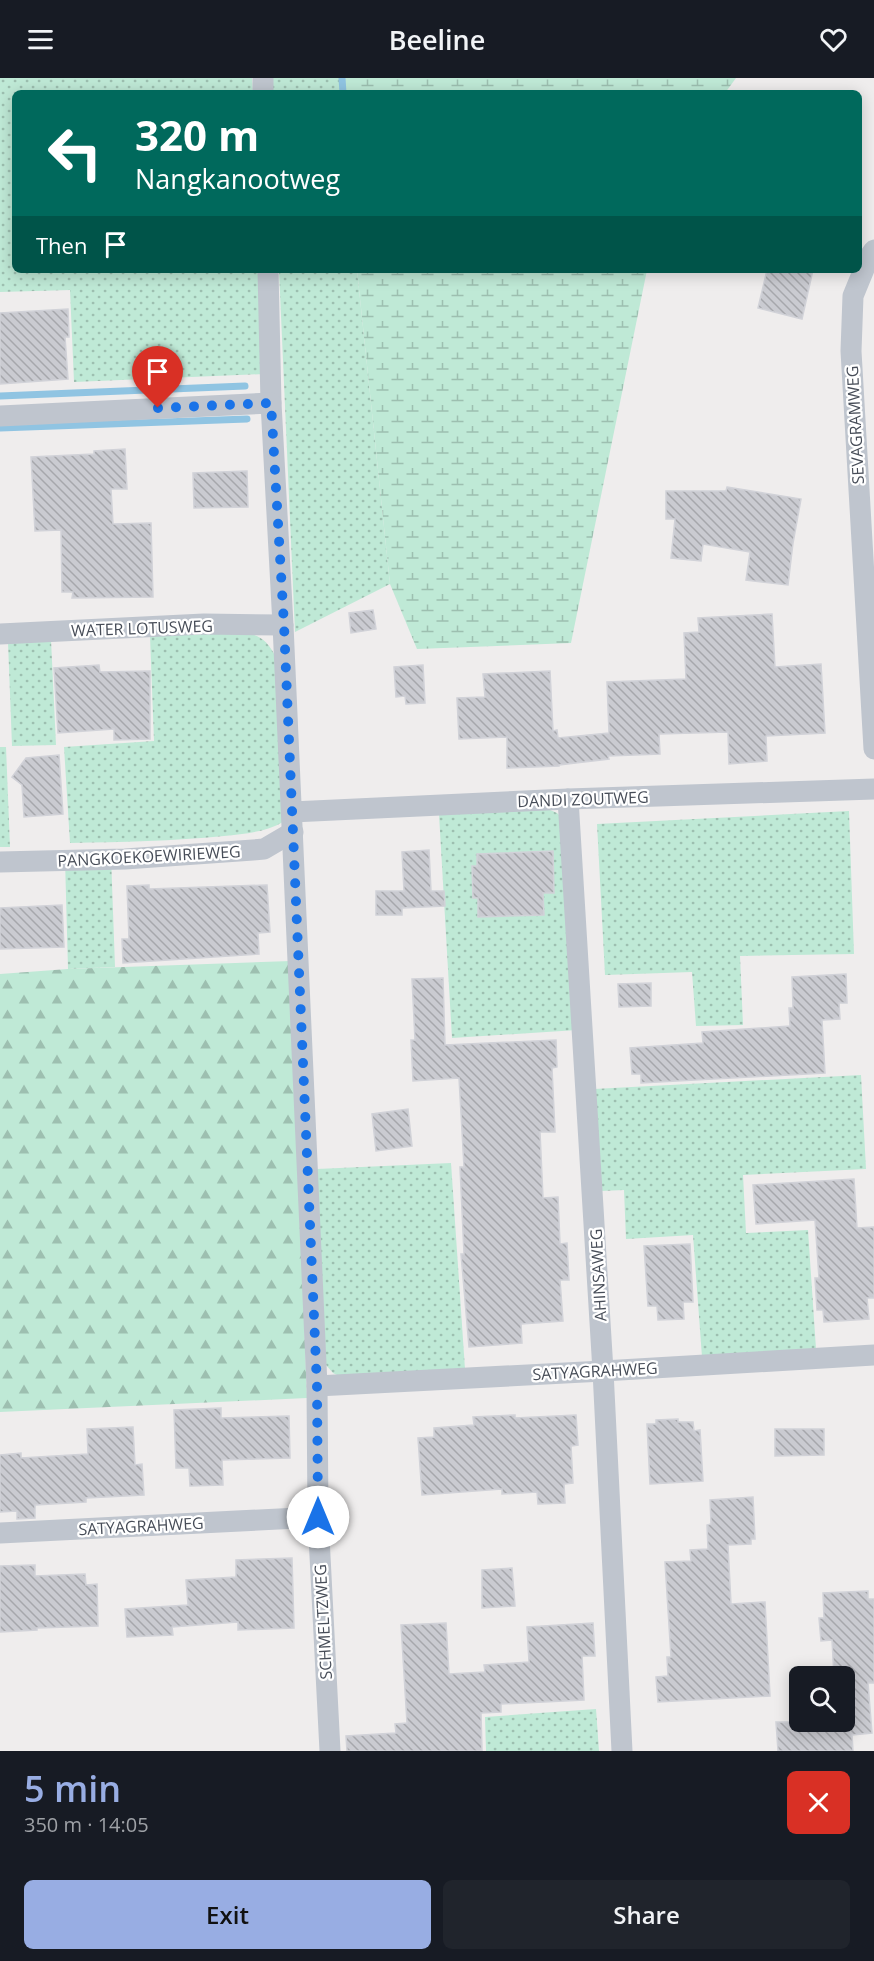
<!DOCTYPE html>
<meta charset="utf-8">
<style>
:root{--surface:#171b24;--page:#20242c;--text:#f1f3f6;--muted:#9ea1a6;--accent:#98ade3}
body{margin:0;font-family:"Open Sans",sans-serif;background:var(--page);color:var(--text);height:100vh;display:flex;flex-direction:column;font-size:22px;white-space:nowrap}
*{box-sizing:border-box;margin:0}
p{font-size:20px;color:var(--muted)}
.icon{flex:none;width:33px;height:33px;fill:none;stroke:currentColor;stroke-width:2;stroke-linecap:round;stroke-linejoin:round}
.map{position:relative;height:1673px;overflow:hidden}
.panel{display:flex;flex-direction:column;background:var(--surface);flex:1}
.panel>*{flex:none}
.guide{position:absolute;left:12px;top:12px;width:850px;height:183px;border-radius:9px;box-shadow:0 3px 15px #0003;background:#00695c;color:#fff;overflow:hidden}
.fabs{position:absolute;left:789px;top:1588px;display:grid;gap:12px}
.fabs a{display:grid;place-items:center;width:66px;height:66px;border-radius:9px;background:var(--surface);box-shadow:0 3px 15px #0003;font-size:30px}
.pin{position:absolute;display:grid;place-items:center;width:51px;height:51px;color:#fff;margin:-62px -26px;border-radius:50% 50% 50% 0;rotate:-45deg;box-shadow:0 0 6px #0007}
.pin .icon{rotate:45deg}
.me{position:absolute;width:66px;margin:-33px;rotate:0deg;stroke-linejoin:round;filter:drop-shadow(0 0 4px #0008)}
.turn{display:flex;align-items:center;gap:21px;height:126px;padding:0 24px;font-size:27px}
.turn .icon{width:78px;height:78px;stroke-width:2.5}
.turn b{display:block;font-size:42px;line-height:51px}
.then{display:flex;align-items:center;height:57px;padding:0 24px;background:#0003;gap:12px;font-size:22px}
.round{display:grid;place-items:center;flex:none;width:63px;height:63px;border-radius:9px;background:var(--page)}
.head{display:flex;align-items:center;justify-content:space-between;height:102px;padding:0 24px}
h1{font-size:36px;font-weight:600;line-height:45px;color:var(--accent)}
.action{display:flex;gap:12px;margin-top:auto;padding:12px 24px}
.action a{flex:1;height:69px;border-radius:9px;background:var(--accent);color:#111;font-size:24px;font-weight:600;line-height:69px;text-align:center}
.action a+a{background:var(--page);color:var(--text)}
header{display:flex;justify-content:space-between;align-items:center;height:78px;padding:0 24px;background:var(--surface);font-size:27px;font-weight:600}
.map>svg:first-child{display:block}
.green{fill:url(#green-dots)}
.forest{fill:url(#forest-firs)}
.wetland{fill:url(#wetland-marsh)}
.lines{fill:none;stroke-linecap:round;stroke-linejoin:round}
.stream{stroke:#90c4e2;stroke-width:7}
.building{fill:url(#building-back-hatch);stroke:#d1d2d8;stroke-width:1.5}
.minor{stroke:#bfc5ce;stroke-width:21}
.route{stroke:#1a73e8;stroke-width:10;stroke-dasharray:0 18}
.labels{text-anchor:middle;stroke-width:4.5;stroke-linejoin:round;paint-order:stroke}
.street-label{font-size:16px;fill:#474d58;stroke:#fff}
</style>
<header><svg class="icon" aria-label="menu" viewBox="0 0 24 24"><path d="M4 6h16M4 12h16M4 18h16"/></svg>Beeline<svg class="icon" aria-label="heart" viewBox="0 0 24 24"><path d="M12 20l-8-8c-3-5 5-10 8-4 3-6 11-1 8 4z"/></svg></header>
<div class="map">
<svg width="874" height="1673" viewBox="0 0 874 1673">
<defs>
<pattern id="green-dots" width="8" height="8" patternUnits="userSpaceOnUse" patternTransform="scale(1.5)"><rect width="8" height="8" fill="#bfe9d6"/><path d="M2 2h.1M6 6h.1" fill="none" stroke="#9dbfb0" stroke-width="1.8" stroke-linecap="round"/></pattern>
<pattern id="forest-firs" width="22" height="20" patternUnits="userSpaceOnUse" patternTransform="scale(1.5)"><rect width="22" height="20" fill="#bfe9d6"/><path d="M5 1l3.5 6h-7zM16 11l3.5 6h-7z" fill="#9dbfb0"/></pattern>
<pattern id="wetland-marsh" width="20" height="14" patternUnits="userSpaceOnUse" patternTransform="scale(1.5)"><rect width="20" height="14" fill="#bfe9d6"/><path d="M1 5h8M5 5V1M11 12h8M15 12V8" fill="none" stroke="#9dbfb0"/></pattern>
<pattern id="building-back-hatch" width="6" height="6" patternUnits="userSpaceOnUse" patternTransform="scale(1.5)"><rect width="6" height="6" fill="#cacbd1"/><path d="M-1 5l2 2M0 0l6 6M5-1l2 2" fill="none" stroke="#a6a7ac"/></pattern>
</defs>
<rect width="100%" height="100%" fill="#efeded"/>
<g class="green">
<polygon points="0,0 252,0 253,15 15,15 15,192 260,192 264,296 74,304 70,212 0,214"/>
<polygon points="271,0 342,0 343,15 272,15"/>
<polygon points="279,192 357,192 390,506 295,554"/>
<path d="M227 554C254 555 264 555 277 581L283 744C266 754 244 756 224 758 173 763 122 764 70 765L64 669 154 663 150 558Z"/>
<polygon points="51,562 56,667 12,668 8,564"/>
<polygon points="0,669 6,669 10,769 0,769"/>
<polygon points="548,731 557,735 563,741 577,952 452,960 439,736"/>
<polygon points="849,733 854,876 740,878 743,947 696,948 692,894 605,897 597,746"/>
<polygon points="111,778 115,889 68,891 65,781"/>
<polygon points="861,997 866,1091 743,1097 746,1155 808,1152 816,1271 702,1279 693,1157 626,1161 624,1112 601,1113 594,1011"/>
<polygon points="451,1085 465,1291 341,1299 333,1295 326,1287 317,1091"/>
<polygon points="596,1631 599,1673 486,1673 485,1639"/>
</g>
<polygon class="forest" points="291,883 307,1320 0,1334 0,896 68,891"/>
<g class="wetland">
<polygon points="342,0 736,0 725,15 343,15"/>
<polygon points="357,192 647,192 571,565 417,571 390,506"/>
</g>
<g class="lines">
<g class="stream">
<polyline points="342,0 343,15"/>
<polyline points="0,318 245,308"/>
<polyline points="0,350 247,341"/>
</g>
</g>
<g class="building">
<polygon points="767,192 813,192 802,241 758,230"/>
<polygon points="68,231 69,259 65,259 68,301 0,306 0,235"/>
<polygon points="125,371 127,411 111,411 113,446 151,445 153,519 72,520 73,514 62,514 61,452 35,453 31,379 94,376 94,373"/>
<polygon points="247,393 248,429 194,430 193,395"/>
<polygon points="727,409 801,421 793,465 788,507 746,502 750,474 703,466 701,483 671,480 675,441 666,441 666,413 726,413"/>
<polygon points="373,532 376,551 351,555 349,535"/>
<polygon points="772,536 775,589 821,586 825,655 766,658 767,683 729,686 728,654 659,656 660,676 608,678 609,681 559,687 559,688 507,690 507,659 459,661 457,620 485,619 483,596 550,593 553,653 557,652 558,660 609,655 607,604 686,601 684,555 699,554 698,540"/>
<polygon points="99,587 100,594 150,593 150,661 114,662 114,651 58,655 54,590"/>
<polygon points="423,587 425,625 406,626 405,618 396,619 394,589"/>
<polygon points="59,677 63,736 24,739 22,707 12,699 26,680"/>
<polygon points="429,772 431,813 444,813 445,828 402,830 402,837 376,837 376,813 404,813 402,774"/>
<polygon points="553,773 554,815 543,815 544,837 478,839 478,820 473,820 472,788 477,788 477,776"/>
<polygon points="149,807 149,811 267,807 270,854 258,855 259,876 123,885 122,861 129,861 127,808"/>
<polygon points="62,827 64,869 0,871 0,830"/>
<polygon points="846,896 847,925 839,925 840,941 822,942 825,995 641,1005 641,996 632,996 630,970 703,965 702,954 790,948 789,930 793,930 792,899"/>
<polygon points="443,900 445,967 556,962 557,989 552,990 555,1054 540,1054 543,1120 558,1119 560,1166 567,1165 569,1202 560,1202 563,1243 521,1246 522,1265 469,1269 461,1176 464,1176 460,1089 464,1089 459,1000 413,1003 411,962 415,962 412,901"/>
<polygon points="651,905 651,928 619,929 618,906"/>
<polygon points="408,1031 412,1068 376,1073 372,1036"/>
<polygon points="854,1101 857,1150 874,1149 874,1220 867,1220 869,1241 824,1244 823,1232 817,1232 815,1200 819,1200 815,1142 756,1146 753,1107"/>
<polygon points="690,1166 693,1224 683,1224 684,1241 658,1242 657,1228 648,1228 644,1168"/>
<polygon points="221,1330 221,1340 289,1338 290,1380 222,1382 223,1407 190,1408 189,1390 176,1390 174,1332"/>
<polygon points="515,1337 515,1340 576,1337 578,1367 571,1368 573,1405 564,1406 565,1425 538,1426 537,1414 502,1416 502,1411 422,1417 418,1360 434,1359 434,1350 474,1347 473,1339"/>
<polygon points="678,1341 678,1344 693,1344 694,1353 700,1352 703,1403 650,1406 647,1346 656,1346 656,1342"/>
<polygon points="133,1349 135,1387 142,1386 144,1417 86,1420 86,1424 35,1427 35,1440 17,1441 17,1433 0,1434 0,1377 21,1375 21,1380 88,1376 87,1351"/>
<polygon points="775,1351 824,1351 824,1377 775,1378"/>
<polygon points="753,1419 755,1461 751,1461 751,1466 728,1467 731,1526 765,1524 770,1618 658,1624 656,1599 668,1598 667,1579 671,1579 665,1484 691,1483 690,1472 708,1471 707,1447 711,1446 710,1422"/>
<polygon points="292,1480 294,1550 238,1552 238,1544 172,1549 173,1557 127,1559 125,1531 188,1527 186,1502 236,1499 236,1482"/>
<polygon points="35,1487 35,1498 85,1496 86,1507 97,1506 98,1548 37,1550 37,1552 0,1554 0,1488"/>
<polygon points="512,1490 515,1528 482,1530 482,1492"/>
<polygon points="868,1513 868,1521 874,1521 874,1605 868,1605 872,1655 852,1657 853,1673 778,1673 776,1644 844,1644 844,1599 834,1599 832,1562 821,1563 819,1540 824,1540 823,1515"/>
<polygon points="446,1545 449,1596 485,1594 484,1587 529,1584 527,1549 593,1545 595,1578 582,1578 584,1622 501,1626 501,1634 481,1635 482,1673 347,1673 346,1658 396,1655 395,1646 407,1645 401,1547"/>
</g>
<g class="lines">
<g class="minor">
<polyline points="263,0 263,15"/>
<polyline points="874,172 869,179 853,218 851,273 874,671"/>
<polyline points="268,192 271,325 283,547 317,1308 318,1439 330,1673"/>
<polyline points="0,338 271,325"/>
<polyline points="0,556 204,546 283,547"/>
<polyline points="568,721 603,1293 622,1673"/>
<polyline points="292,734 568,721 874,711"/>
<polyline points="0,784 125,781 253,772 264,771 293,754"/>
<polyline points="317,1308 603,1293 874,1277"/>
<polyline points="0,1455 318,1439"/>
</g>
</g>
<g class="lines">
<polyline class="route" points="158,330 271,325 284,547 317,1308 318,1439"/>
</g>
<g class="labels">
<g class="street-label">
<text transform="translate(855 347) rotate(-93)" y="6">SEVAGRAMWEG</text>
<text transform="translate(142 550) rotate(-2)" y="6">WATER LOTUSWEG</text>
<text transform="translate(583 721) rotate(-2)" y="6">DANDI ZOUTWEG</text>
<text transform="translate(149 778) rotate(-3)" y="6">PANGKOEKOEWIRIEWEG</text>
<text transform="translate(598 1197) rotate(-93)" y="6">AHINSAWEG</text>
<text transform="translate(595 1293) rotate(-3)" y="6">SATYAGRAHWEG</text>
<text transform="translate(141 1448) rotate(-3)" y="6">SATYAGRAHWEG</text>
<text transform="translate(323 1544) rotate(-93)" y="6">SCHMELTZWEG</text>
</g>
</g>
</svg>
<div class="fabs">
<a><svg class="icon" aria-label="search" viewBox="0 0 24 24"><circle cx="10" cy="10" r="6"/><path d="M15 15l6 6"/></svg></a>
</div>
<div class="pin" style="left:158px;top:330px;background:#d93025"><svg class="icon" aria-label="arrive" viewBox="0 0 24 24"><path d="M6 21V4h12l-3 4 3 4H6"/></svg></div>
<svg class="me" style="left:318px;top:1439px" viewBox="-20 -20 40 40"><circle r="19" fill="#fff"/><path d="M0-13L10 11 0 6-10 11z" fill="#1a73e8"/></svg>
<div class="guide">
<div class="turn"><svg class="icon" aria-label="left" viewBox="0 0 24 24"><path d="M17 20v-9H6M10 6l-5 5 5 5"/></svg><div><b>320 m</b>Nangkanootweg</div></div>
<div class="then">Then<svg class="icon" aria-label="arrive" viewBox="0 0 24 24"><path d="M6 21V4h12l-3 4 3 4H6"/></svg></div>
</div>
</div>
<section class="panel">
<div class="head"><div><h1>5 min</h1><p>350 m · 14:05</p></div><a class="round" style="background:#d93025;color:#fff"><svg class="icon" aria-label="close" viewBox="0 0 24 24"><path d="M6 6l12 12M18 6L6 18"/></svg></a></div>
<div class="action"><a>Exit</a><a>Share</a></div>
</section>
